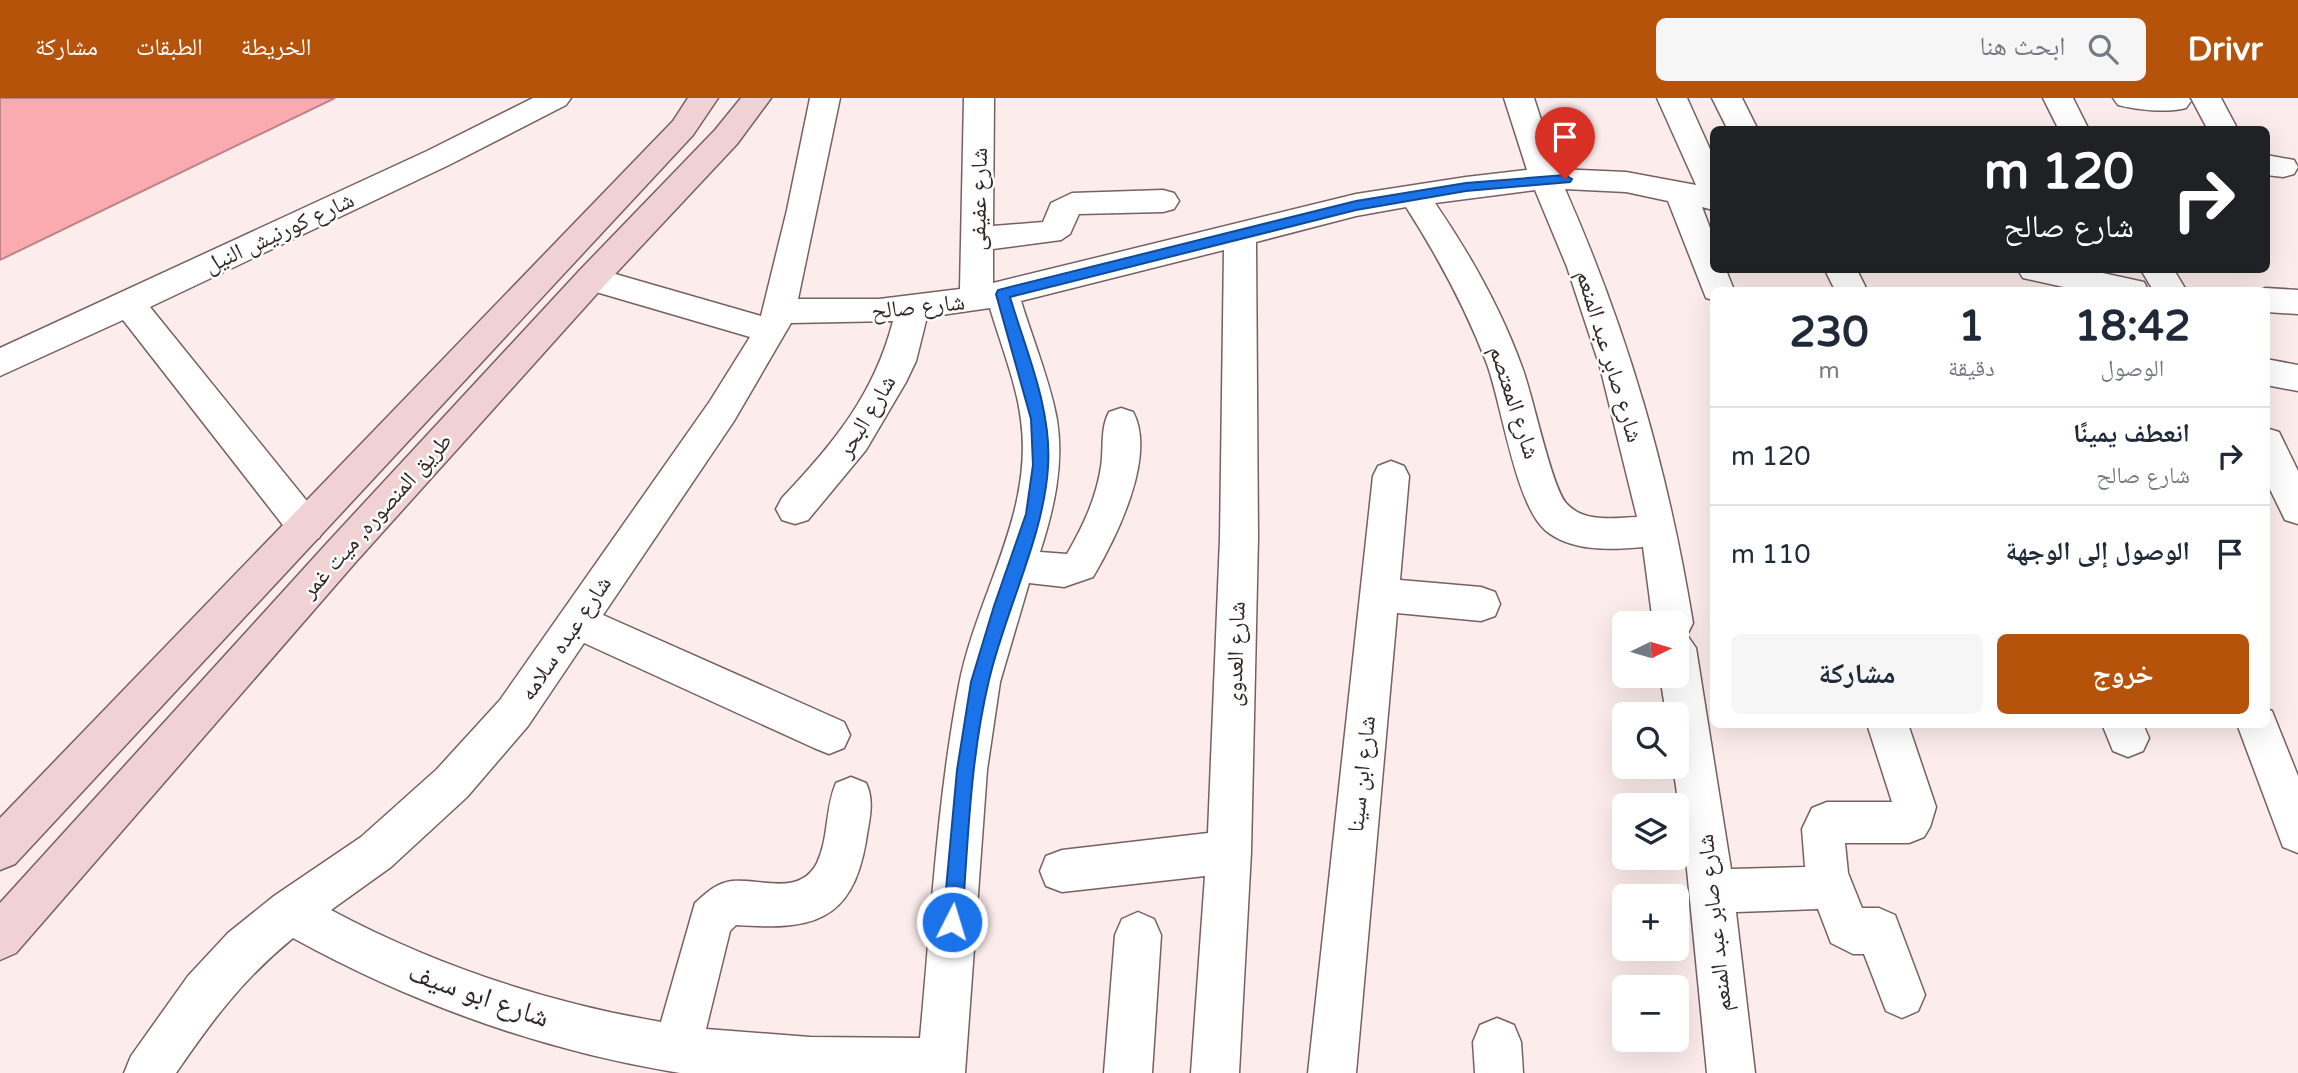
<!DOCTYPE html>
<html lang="ar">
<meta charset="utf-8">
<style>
:root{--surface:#fff;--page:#f6f6f7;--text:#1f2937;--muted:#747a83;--line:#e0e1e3;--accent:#b45309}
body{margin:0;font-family:"Varela Round","Noto Naskh Arabic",sans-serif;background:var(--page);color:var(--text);direction:rtl;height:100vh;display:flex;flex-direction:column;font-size:26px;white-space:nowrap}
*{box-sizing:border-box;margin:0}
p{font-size:23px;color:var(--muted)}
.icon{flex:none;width:38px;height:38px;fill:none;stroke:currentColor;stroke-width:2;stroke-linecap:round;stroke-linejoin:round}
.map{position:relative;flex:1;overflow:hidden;direction:ltr}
.sheet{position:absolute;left:1710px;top:189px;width:560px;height:441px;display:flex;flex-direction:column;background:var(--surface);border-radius:10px;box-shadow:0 7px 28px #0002;direction:rtl}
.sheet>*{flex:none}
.banner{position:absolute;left:1710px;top:28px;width:560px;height:147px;border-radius:10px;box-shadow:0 7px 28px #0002;direction:rtl;background:#202124;color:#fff;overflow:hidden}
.needle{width:46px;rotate:85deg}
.controls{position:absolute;left:1612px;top:513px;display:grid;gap:14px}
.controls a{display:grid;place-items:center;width:77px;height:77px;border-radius:10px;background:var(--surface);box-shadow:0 7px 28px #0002;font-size:35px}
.pin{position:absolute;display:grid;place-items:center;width:60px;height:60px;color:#fff;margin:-72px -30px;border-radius:50% 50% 50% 0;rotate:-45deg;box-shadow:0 0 7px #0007}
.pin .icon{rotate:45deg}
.me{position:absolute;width:77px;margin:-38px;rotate:5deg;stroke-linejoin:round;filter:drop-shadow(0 0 5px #0008)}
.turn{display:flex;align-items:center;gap:24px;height:147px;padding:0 21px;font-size:32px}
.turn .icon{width:91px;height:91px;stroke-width:2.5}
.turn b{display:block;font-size:49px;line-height:60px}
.eta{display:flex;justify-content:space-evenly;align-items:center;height:119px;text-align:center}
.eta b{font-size:42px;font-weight:700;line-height:49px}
.cta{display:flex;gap:14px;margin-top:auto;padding:14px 21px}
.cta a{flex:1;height:80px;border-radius:10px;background:var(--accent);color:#fff;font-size:28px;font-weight:700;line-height:80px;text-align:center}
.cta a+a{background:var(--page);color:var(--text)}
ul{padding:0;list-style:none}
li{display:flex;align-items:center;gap:21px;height:98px;padding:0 21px;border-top:2px solid var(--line)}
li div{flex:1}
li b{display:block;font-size:26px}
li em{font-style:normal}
header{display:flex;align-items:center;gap:42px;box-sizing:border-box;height:98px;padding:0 35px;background:var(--accent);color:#fff}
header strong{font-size:33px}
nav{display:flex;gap:38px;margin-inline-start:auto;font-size:24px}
.search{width:490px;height:63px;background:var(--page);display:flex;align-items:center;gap:18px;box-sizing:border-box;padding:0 24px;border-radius:10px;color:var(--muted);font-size:26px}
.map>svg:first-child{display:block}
.water{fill:#faabaf;stroke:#bd8386;stroke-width:2}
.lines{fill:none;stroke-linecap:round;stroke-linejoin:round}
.street-casing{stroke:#766061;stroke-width:3}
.secondary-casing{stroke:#766061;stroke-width:3}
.street{fill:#fff;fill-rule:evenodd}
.secondary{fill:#f0d1d4;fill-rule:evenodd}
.route{fill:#1a73e8;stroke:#114b97;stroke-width:2}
.labels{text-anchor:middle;stroke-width:5;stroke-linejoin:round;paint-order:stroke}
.street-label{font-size:23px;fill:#302626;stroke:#fdfdfd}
.near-street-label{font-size:28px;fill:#302626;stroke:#fdfdfd}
</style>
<header>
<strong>Drivr</strong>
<div class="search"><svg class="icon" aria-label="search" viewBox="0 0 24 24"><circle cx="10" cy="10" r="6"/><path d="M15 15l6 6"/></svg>ابحث هنا</div>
<nav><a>الخريطة</a><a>الطبقات</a><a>مشاركة</a></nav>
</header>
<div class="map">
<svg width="2298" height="975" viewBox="0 0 2298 975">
<rect width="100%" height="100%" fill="#fcecec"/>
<polygon class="water" points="0,0 335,0 0,162"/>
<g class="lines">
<defs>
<g id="street">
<polygon points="533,0 571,0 566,7 449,67 150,209 319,418 325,429 319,440 306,444 293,440 123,222 0,278 0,250 427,53"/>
<path d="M810 0H840L798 201H879L960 191 964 0H994L993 128 1043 124 1051 105 1072 95 1163 92 1174 95 1179 103 1174 111 1163 114 1079 116 1070 136 1061 142 993 151V185L1356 96 1466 79 1527 72 1504 0H1534L1557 71 1626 74 1696 87 1657 0H1687L1713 58V112L1702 109 1713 138V172H1726L1734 192H1713V202L1706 200 1668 103 1626 94 1565 91C1628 234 1668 372 1693 525L1687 537 1696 550 1731 771 1805 769 1802 731 1812 710 1827 704H1892L1867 626H1908L1936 709 1930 729 1924 739 1909 745H1845L1848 775 1862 810H1879L1895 817 1925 897 1918 913 1902 920 1886 913 1864 856H1853L1831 845 1818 811 1736 814 1755 975H1707L1685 751 1673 668H1676V616H1666L1660 578H1676V525H1653L1643 449C1611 452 1571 454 1545 432 1515 405 1502 307 1487 266 1466 211 1438 159 1406 109L1356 118 1256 144 1258 440 1251 754 1239 975H1191L1205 778 1062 794 1046 788 1040 773 1046 758 1062 752 1208 735 1220 440 1224 152 1021 203C1032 239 1051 286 1057 322 1064 367 1054 411 1040 454L1067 456C1083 428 1096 401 1101 369 1104 350 1100 331 1109 314L1121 310 1133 314C1157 358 1116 440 1093 479L1064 489 1029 485 1000 584 987 672 965 975H680C544 953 413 906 293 840 241 883 214 920 176 975H124L131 958 188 878 228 835 274 798 361 739 437 671 500 602 710 303 750 239 579 189 575 181 579 173 591 169 761 218 787 112ZM1535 92 1567 169 1600 269 1637 419C1614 420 1583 425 1566 405 1551 387 1533 298 1522 269 1501 211 1470 156 1435 105ZM990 210C1000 244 1017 287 1021 322 1034 416 976 498 959 587 937 703 931 822 920 940L810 939 706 931 730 833 736 827C810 832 852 826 866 743 869 722 875 704 866 685L851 679 836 685C825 710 829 740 817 765 799 799 761 780 732 783 716 785 706 795 695 805L661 924C545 904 434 867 331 812L391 769 467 699 528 628 584 545 814 650 829 656 844 650 850 637 844 624 603 517 734 323 791 225 893 223C874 297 833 346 782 400L776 411 782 422 795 426 808 422 866 352 906 284 916 263 927 219Z"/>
<polygon points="1712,0 1742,0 1758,32 1728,32"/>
<polygon points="2043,0 2073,0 2089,32 2059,32"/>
<path d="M2113 0H2189L2191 3 2186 10C2166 15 2138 12 2118 7Z"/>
<polygon points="2191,0 2221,0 2238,32 2208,32"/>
<polygon points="2266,57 2294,62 2298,69 2294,76 2283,79 2266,77"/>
<polygon points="1825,172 1857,172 1867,192 1835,192"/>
<polygon points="2018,172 2089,172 2144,184 2148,192 2077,192 2023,180"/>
<polygon points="2141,172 2174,172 2186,192 2153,192"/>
<polygon points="2266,190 2298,192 2298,216 2266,214 2266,192 2258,192"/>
<polygon points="2266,261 2298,267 2298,293 2266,287"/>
<polygon points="2266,330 2279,334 2298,373 2298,426 2285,422 2266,383"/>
<polygon points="1391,363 1404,368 1409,378 1400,482 1481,489 1495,494 1500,506 1495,518 1481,523 1397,515 1356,975 1308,975 1373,378 1378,368"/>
<polygon points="2266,611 2272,613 2298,678 2298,755 2283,749 2237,626 2266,626"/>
<polygon points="2102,626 2143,626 2149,640 2143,653 2128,659 2113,653"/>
<polygon points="1138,814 1154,821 1161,837 1152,975 1104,975 1115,837 1122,821"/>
<polygon points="1497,920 1514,927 1521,944 1523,975 1475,975 1473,944 1480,927"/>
</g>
<g id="secondary">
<polygon points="688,0 718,0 693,37 15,766 0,772 0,720 673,23"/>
<polygon points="741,0 771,0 737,46 603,189 354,466 16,855 0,862 0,805 328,444 579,173 715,32"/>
</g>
</defs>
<use href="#street" class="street-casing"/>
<use href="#secondary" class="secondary-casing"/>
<use href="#street" class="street"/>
<use href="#secondary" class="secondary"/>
</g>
<path class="route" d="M1565 77 1572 81 1570 84 1466 93 1356 112 1010 199C1026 253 1052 311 1048 369 1044 438 1005 513 989 582 970 661 968 744 962 824L959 831 952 834 946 831 943 824 957 672 971 584 994 508 1026 416 1033 367 1031 321 996 196 998 192 1356 103 1466 85Z"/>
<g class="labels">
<g class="street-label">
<text transform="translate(978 101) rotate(-89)" y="8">شارع عفيفى</text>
<text transform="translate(279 134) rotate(-25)" y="8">شارع كورنيش النيل</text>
<text transform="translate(918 208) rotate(-6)" y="8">شارع صالح</text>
<text transform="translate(1610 258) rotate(73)" y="8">شارع صابر عبد المنعم</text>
<text transform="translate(1515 304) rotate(72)" y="8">شارع المعتصم</text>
<text transform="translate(866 318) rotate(-59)" y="8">شارع البحر</text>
<text transform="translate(376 417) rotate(-48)" y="8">طريق المنصوره, ميت غمر</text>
<text transform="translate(565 540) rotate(-56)" y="8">شارع عبده سلامه</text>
<text transform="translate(1235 556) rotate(-88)" y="8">شارع العدوى</text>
<text transform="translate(1361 676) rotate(-84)" y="8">شارع ابن سينا</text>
<text transform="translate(1714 825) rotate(-96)" y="8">شارع صابر عبد المنعم</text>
</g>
<g class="near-street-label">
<text transform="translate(479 896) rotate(19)" y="10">شارع ابو سيف</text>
</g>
</g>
</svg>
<div class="controls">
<a><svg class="needle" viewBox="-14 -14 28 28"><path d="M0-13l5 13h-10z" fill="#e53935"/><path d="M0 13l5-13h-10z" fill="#747a83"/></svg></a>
<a><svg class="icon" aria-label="search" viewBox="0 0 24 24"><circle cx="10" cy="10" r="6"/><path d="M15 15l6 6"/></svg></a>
<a><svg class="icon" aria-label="layers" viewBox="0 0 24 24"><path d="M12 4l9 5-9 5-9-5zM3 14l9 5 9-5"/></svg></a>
<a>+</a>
<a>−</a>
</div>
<div class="pin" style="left:1565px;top:81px;background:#d93025"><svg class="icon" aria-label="arrive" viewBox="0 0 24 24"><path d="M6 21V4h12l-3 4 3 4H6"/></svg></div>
<svg class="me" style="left:952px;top:824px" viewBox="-20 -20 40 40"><circle r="17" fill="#1a73e8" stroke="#fff" stroke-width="3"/><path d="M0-11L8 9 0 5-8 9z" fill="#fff"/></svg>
<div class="banner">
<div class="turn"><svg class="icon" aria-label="right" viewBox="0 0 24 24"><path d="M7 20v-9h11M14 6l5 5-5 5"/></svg><div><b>120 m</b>شارع صالح</div></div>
</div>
<section class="sheet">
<div class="eta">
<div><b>18:42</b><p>الوصول</p></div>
<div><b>1</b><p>دقيقة</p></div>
<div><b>230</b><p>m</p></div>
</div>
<ul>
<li><svg class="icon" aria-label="right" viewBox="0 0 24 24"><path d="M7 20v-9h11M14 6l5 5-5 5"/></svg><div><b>انعطف يمينًا</b><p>شارع صالح</p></div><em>120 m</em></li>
<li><svg class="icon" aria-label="arrive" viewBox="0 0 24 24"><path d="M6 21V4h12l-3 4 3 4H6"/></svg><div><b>الوصول إلى الوجهة</b></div><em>110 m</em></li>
</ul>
<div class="cta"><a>خروج</a><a>مشاركة</a></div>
</section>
</div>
